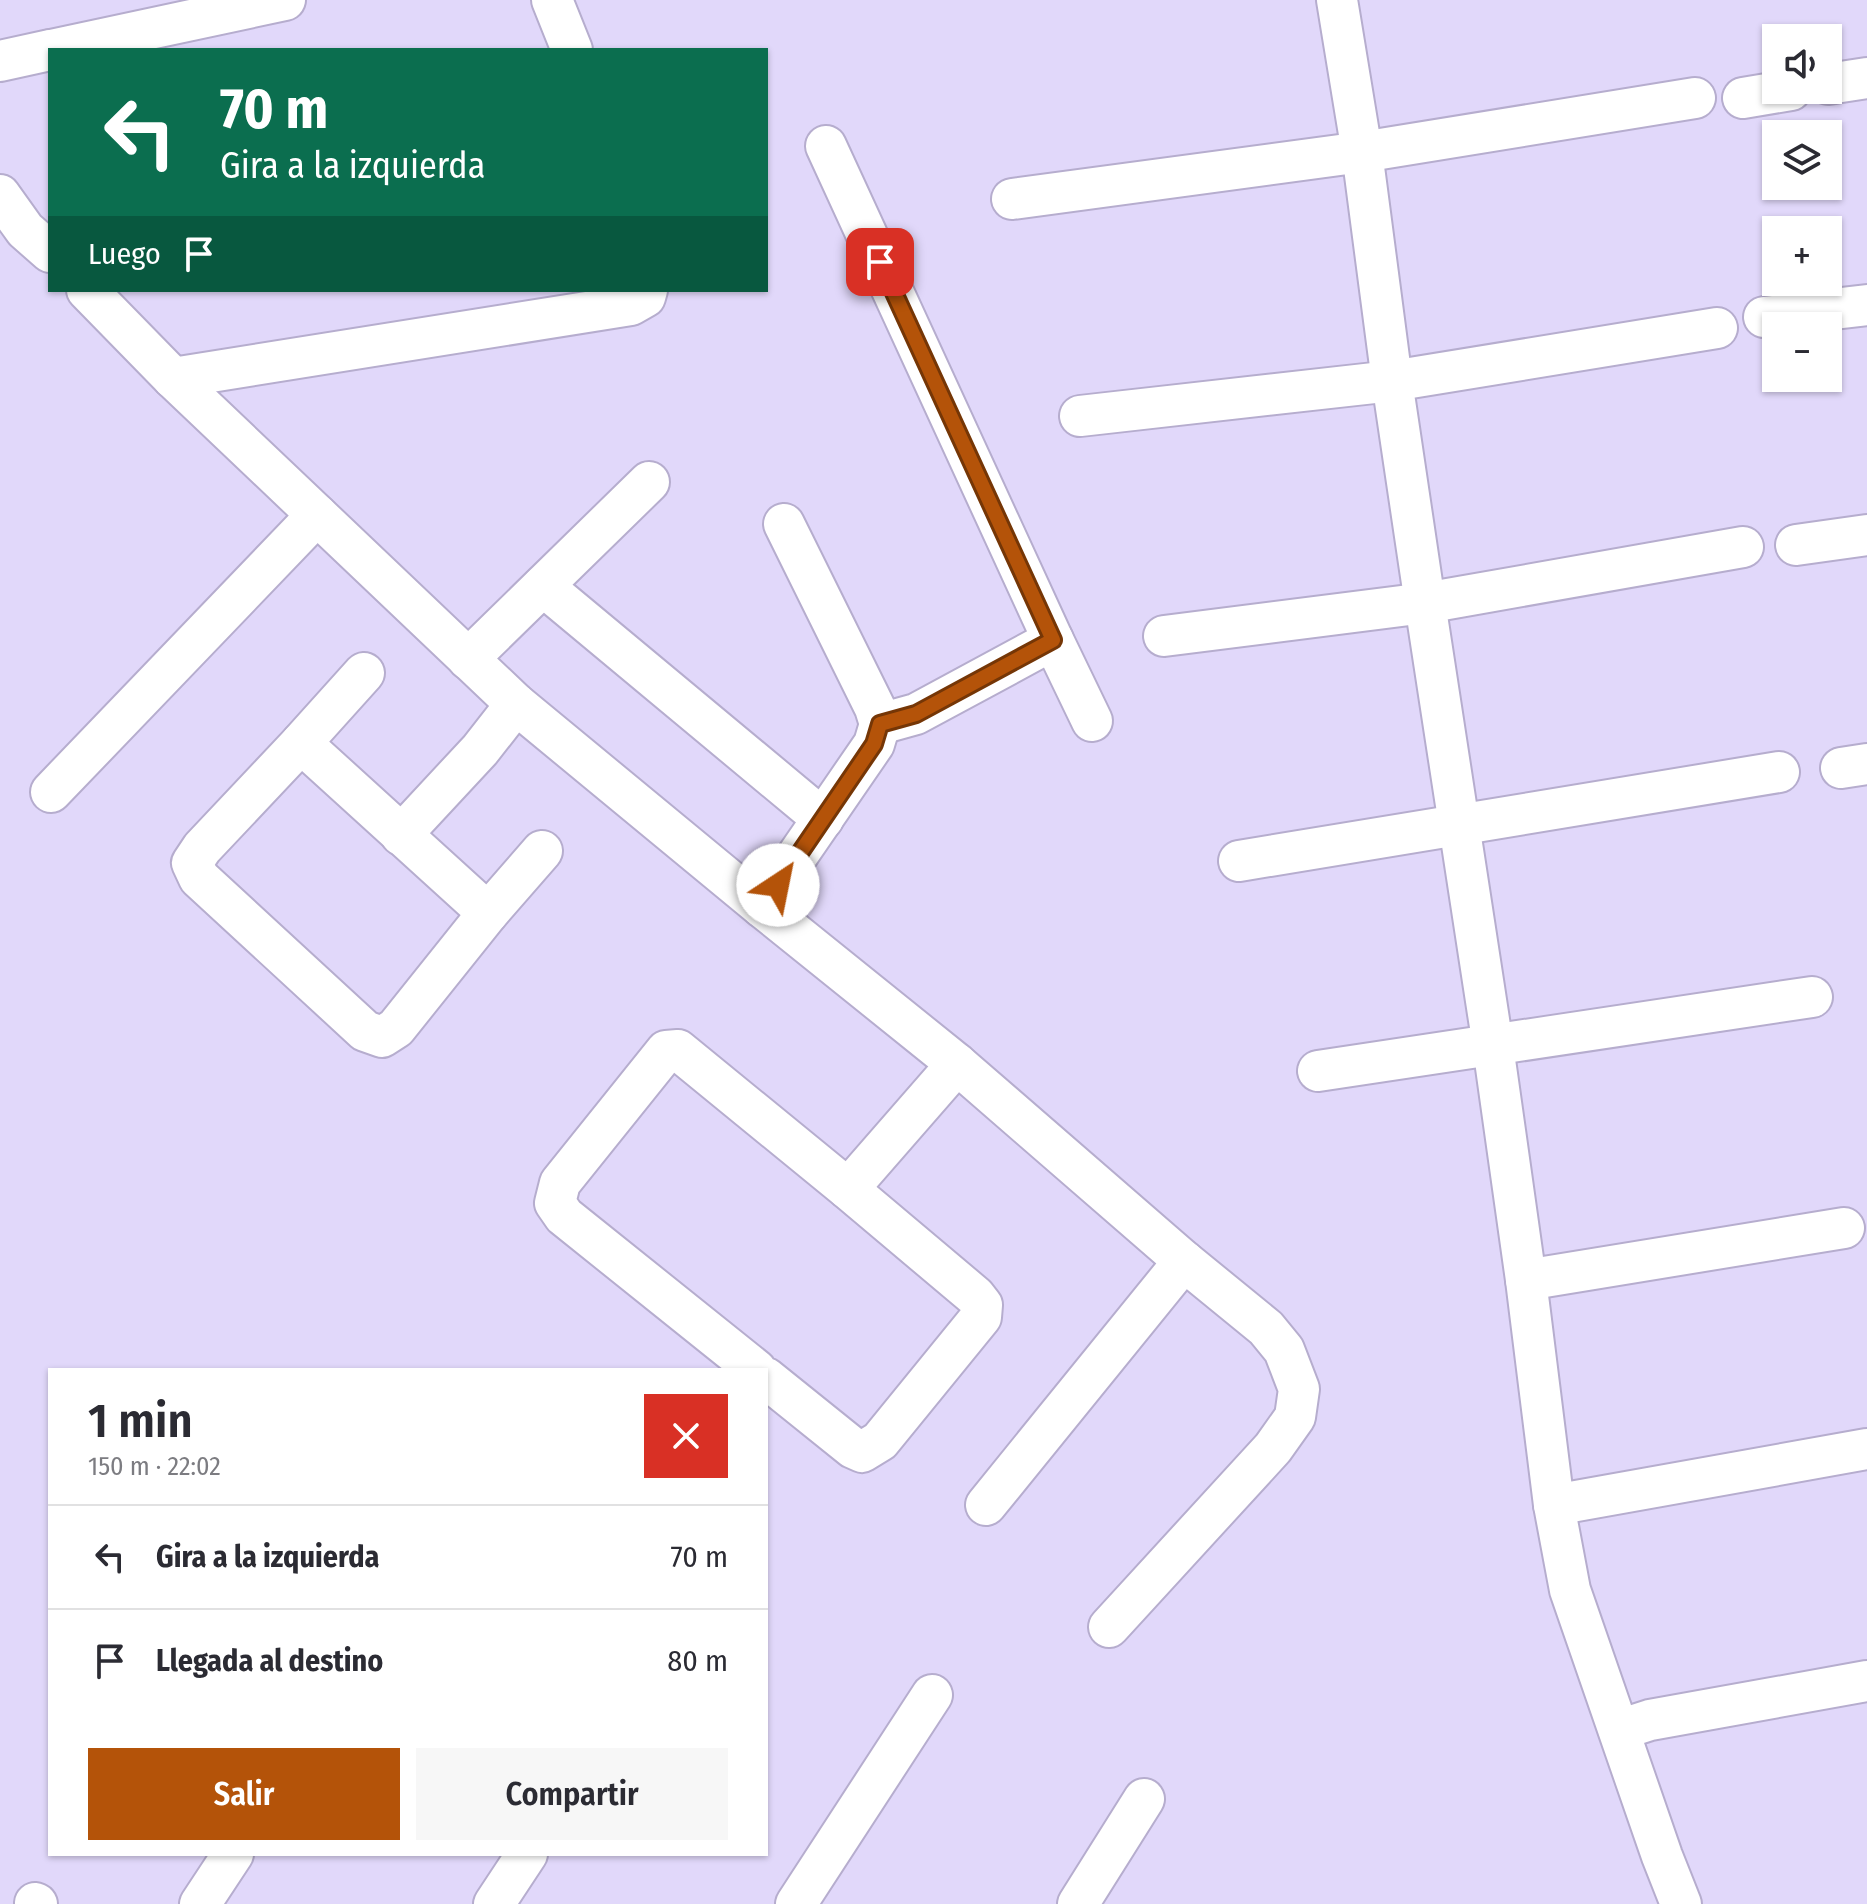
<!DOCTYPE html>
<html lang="es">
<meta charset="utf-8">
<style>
:root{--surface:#fff;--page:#f7f7f7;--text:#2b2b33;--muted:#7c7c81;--line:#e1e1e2;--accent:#b45309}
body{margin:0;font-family:"Fira Sans Condensed",sans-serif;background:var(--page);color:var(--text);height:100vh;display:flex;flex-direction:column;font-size:30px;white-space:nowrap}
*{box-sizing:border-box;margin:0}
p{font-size:26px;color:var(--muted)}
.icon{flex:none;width:44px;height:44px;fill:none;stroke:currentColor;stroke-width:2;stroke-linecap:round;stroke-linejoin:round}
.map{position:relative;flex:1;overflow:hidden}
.sheet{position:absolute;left:48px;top:1368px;width:720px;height:488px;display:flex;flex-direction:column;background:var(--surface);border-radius:0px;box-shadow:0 2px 6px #0004}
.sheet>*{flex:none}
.top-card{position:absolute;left:48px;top:48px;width:720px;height:244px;border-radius:0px;box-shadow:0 2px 6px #0004;background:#0b6e4f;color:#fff;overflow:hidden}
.buttons{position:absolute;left:1762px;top:24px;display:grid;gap:16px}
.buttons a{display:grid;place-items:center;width:80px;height:80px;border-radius:0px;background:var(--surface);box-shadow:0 2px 6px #0004;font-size:40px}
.pin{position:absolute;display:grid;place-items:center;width:68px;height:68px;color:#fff;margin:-34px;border-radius:16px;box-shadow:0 4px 12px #0006}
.me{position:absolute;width:88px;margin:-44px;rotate:34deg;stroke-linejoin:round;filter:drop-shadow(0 0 6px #0008)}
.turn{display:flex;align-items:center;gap:28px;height:168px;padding:0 40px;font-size:36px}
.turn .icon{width:104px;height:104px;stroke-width:2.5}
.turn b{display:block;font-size:56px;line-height:68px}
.then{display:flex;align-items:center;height:76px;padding:0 40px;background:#0003;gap:16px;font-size:30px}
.round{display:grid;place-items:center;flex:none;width:84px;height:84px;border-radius:0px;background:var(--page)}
.headline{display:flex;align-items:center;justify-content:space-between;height:136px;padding:0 40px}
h1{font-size:48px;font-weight:600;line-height:60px}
.cta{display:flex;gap:16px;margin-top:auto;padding:16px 40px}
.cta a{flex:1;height:92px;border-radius:0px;background:var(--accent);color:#fff;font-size:32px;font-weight:600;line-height:92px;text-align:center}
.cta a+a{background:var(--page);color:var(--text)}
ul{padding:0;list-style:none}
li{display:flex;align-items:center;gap:24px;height:104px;padding:0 40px;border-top:2px solid var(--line)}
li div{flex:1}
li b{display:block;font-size:30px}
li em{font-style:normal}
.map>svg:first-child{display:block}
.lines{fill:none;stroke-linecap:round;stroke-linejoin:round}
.street-casing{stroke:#b6adce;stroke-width:44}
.street{stroke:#fff;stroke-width:40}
.route-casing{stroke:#753606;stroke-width:20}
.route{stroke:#b45309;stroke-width:14}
</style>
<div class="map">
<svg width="1867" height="1904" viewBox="0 0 1867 1904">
<rect width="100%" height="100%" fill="#e1d8fa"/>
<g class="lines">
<defs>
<g id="street">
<polyline points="552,0 572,50"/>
<polyline points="1337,0 1362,152 1392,381 1425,603 1493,1046 1526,1280 1554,1505 1570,1590 1662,1856 1681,1904"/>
<polyline points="51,50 285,0"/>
<polyline points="0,61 50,50"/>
<polyline points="1828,84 1867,78"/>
<polyline points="1743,98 1791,90"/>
<polyline points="826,146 1053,640 916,714 880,724"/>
<polyline points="0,195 25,230 50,252"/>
<polyline points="1012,199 1362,152 1695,98"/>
<polyline points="87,290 173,378 516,704 762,907 957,1064 1184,1261 1266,1328 1284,1350 1299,1389 1295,1417 1273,1448 1109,1627"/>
<polyline points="1764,317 1867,305"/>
<polyline points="173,378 631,305 645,297 647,290"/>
<polyline points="1080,416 1392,381 1717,328"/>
<polyline points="1796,545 1867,535"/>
<polyline points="543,586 823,819"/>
<polyline points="1164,636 1425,603 1743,547"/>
<polyline points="1053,640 1092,721"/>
<polyline points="468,659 649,482"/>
<polyline points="364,673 301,743 202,848 192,863 199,878 365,1031 382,1037 396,1028 488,913 542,851"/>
<polyline points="301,743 488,913"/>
<polyline points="1841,768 1867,764"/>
<polyline points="51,792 317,515"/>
<polyline points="401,835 480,750 516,704"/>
<polyline points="1239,861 1779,772"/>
<polyline points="762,907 874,744 880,724 875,708 784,524"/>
<polyline points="1318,1071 1812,997"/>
<polyline points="848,1189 957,1064"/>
<polyline points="1526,1280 1844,1228"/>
<polyline points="756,1370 564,1216 555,1203 560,1183 666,1051 678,1050 848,1189 975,1296 982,1305 981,1317 880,1441 862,1452 853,1448 766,1378"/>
<polyline points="986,1505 1184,1261"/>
<polyline points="1554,1505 1867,1449"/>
<polyline points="1619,1730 1650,1720 1867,1681"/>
<polyline points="35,1903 37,1904"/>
<polyline points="200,1904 233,1854"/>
<polyline points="494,1904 527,1854"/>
<polyline points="796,1904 932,1695"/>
<polyline points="1078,1904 1144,1799"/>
</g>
</defs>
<use href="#street" class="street-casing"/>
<use href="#street" class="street"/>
</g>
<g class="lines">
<defs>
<polyline id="route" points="778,885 874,744 880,724 916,714 1053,640 880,262"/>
</defs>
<use href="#route" class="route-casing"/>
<use href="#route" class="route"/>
</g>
</svg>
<div class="buttons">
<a><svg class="icon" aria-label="sound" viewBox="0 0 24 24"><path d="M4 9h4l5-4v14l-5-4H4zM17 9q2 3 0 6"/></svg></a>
<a><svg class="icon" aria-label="layers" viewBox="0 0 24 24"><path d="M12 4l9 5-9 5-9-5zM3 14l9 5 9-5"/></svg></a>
<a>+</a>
<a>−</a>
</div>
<div class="pin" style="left:880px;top:262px;background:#d93025"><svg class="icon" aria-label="arrive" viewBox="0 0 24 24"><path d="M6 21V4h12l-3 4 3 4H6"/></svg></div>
<svg class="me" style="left:778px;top:885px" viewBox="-20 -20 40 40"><circle r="19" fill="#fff"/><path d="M0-13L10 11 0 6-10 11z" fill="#b45309"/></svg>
<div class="top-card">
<div class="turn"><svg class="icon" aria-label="left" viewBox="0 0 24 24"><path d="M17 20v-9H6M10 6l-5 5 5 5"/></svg><div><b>70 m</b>Gira a la izquierda</div></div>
<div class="then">Luego<svg class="icon" aria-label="arrive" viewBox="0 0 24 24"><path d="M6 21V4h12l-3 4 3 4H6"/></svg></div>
</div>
<section class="sheet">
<div class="headline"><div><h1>1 min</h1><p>150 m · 22:02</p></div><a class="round" style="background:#d93025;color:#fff"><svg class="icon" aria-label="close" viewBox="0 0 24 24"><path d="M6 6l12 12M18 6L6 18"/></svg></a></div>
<ul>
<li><svg class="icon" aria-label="left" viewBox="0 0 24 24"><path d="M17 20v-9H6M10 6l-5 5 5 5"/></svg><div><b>Gira a la izquierda</b></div><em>70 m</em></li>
<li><svg class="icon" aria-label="arrive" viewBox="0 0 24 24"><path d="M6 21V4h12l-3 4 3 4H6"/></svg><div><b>Llegada al destino</b></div><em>80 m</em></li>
</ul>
<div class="cta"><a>Salir</a><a>Compartir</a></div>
</section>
</div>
